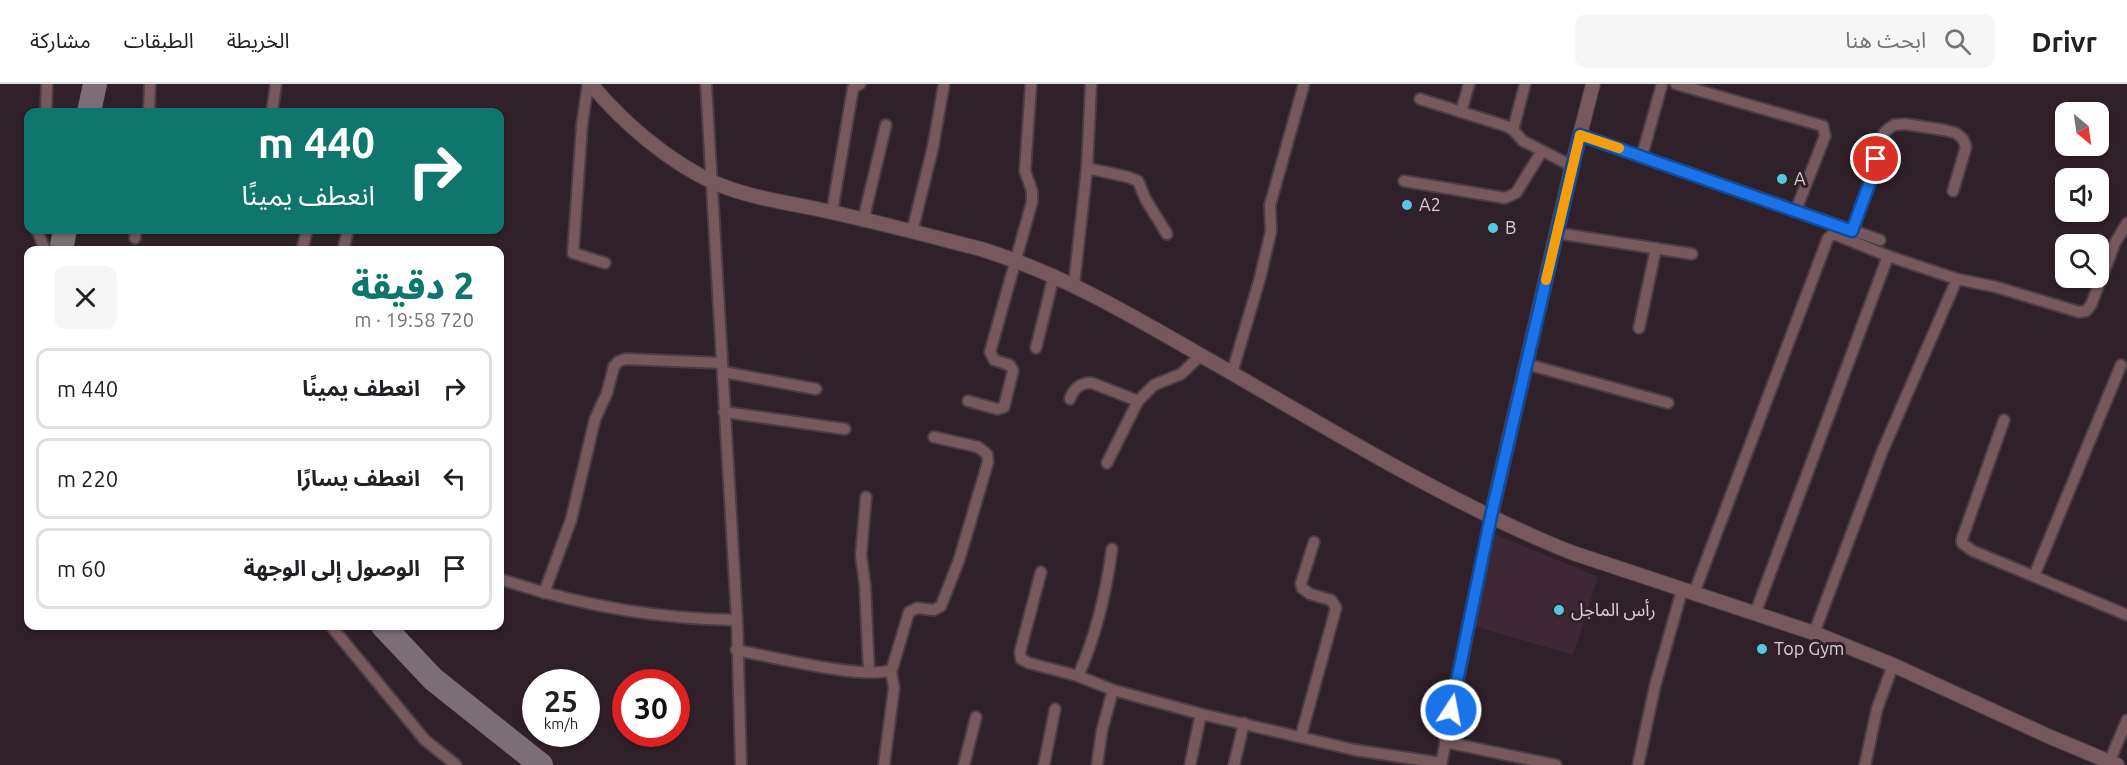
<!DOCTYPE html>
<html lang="ar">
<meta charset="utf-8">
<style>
:root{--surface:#fff;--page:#f6f6f6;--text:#202124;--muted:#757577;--line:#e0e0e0;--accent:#0f766e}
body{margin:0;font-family:Ubuntu,"Noto Sans Arabic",sans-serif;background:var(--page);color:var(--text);direction:rtl;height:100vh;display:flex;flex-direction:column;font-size:22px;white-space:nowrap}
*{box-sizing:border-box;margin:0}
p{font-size:20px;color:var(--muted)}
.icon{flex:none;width:33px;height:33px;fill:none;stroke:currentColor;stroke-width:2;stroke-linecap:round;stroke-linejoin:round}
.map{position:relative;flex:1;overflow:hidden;direction:ltr}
.drawer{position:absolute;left:24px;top:162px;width:480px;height:384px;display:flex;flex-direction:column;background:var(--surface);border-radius:12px;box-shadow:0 2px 4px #0004;direction:rtl}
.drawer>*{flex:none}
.hud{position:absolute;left:24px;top:24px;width:480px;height:126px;border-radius:12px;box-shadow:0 2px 4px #0004;direction:rtl;background:#0f766e;color:#fff;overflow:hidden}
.needle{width:39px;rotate:151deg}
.fabs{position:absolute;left:2055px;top:18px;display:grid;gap:12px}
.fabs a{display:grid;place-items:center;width:54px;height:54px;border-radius:12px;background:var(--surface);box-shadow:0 2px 4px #0004;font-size:30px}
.speed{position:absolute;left:522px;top:585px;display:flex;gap:12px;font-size:30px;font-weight:700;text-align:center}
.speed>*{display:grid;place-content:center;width:78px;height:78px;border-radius:50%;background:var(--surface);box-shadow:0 2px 4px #0004;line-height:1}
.speed small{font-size:15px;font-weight:400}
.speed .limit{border:9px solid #d22;background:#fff;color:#111}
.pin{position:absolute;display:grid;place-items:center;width:51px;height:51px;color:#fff;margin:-26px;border:3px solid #fff;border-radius:50%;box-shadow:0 2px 6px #0007}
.me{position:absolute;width:66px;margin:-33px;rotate:11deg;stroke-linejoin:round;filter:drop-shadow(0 0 4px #0008)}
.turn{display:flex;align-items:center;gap:21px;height:126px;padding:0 30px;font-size:27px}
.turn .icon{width:78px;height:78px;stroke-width:2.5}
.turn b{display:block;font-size:42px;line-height:51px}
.round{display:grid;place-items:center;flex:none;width:63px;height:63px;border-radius:12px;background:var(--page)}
.headline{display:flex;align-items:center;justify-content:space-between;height:102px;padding:0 30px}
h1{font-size:36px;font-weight:800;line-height:45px;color:var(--accent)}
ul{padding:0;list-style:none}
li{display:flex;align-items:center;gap:18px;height:81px;margin:0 12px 9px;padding:0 18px;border:3px solid var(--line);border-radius:12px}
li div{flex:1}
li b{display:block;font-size:22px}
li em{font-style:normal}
header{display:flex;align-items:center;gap:36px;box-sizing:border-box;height:84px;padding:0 30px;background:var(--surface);border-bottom:2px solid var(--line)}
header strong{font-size:28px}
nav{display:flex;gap:33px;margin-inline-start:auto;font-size:21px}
.search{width:420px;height:54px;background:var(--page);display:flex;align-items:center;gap:15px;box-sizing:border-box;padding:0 21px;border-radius:12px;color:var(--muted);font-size:22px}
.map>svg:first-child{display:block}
.built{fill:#3e2835}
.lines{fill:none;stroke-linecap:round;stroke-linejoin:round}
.taxiway{stroke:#7c6e76;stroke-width:24}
.minor-casing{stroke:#4b3c45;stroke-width:14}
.tertiary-casing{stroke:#4b3c45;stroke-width:16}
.minor{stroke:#77595d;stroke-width:10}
.tertiary{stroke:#77595d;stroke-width:14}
.route-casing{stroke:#114b97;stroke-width:15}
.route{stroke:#1a73e8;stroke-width:10}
.slow{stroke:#f59e0b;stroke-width:10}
.poi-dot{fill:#56c9e0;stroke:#302029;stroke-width:2}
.labels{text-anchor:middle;stroke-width:6;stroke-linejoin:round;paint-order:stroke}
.poi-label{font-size:18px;fill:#dbcfd5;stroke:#302029;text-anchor:start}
</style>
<header>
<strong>Drivr</strong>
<div class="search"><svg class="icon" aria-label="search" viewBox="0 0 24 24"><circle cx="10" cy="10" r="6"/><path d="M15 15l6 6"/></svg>ابحث هنا</div>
<nav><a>الخريطة</a><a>الطبقات</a><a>مشاركة</a></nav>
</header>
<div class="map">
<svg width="2127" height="681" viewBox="0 0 2127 681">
<rect width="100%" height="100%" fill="#302029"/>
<polygon class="built" points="1492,449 1598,493 1573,571 1474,542"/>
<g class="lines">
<g class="taxiway">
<polyline points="89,28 95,0"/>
<polyline points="61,166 65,146"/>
<polyline points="383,542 433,595 541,681"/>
</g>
<defs>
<g id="minor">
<polyline points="588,0 582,41 573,169 605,179"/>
<polyline points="706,0 737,536 741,681"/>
<polyline points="1676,0 1823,42 1825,52 1796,126"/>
<polyline points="1420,15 1506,42 1513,46 1523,57 1572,82"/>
<polyline points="46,28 47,0"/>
<polyline points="149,28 150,0"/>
<polyline points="272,28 276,0"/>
<polyline points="1461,28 1469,0"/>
<polyline points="1513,46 1525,0"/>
<polyline points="1580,51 1880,156"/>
<polyline points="1642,72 1662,0"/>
<polyline points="1087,84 1128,93 1138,97 1146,116 1167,150"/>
<polyline points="1404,97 1505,114 1516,109 1542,67"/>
<polyline points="832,128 853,4 860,0"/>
<polyline points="863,137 886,41"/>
<polyline points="37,146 45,166"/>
<polyline points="1852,147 1871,95 1884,49 1888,45 1894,41 1905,40 1944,46 1956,49 1963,55 1966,63 1953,107"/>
<polyline points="912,148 933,63 944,0"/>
<polyline points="1556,149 1692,170"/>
<polyline points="135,154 136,146"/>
<polyline points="302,166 307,146"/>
<polyline points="343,166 348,146"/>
<polyline points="1074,200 1087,84 1091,0"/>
<polyline points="1639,244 1656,164"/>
<polyline points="1036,264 1054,191"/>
<polyline points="1526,280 1668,319"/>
<polyline points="723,288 816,305"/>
<polyline points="1232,289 1260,194 1271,147 1270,121 1304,0"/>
<path d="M1070 315C1073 305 1081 298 1092 299L1138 317"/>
<polyline points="968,317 997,325 1004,323 1013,287 1010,281 994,276 990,268 1032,118 1032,107 1025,87 1031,0"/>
<polyline points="724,328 845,345"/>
<polyline points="2004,336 1962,455 1962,459 1973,467 2127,531"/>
<polyline points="1107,379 1138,317 1154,301 1181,290 1201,271"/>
<polyline points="866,413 861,471 865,501 869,588"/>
<polyline points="1041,488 1020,568 1021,575 1029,579 1078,592 1113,606 1201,630 1355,666 1441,679"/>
<polyline points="2034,492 2121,281"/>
<path d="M500 495C575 520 657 535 737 536"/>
<polyline points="544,509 571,436 595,335 607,309 614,282 619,277 626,275 722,279"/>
<polyline points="1694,509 1828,154 1834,150 1888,172 1957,195"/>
<polyline points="1755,530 1888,172"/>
<polyline points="331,542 425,656 456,681"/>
<polyline points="1814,549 1882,368 1957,195 1996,203 2079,228 2086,227 2091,221 2115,159 2127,139"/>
<path d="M736 566C764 571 873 598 892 585L909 528 917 524 934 526 941 522 959 476 988 378 987 370 978 363 934 353"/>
<path d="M1078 592C1096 552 1106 509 1112 465"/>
<polyline points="1301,652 1336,524 1331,516 1310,510 1302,504 1301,499 1314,458"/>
<polyline points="1445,658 1556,681"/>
<polyline points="884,681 894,604 891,587"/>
<polyline points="964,681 976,633"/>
<polyline points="1044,681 1055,625"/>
<polyline points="1097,681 1102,646 1113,606"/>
<polyline points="1190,681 1201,630"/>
<polyline points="1234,681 1244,639"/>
<polyline points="1441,681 1491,432"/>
<polyline points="1638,681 1655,602 1682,506"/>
<polyline points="1865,681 1877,625 1893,581"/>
<polyline points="2108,681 2127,636"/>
</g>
<g id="tertiary">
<path d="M591 0C623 39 669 78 715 99 750 114 790 119 826 127 878 138 930 152 981 165 1064 191 1127 229 1202 272 1269 310 1335 350 1403 387 1458 417 1514 446 1573 469L1814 549 1893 581 2048 652 2117 681"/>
<polyline points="1491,432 1572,82 1593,0"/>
</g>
</defs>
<use href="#minor" class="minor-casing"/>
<use href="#tertiary" class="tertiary-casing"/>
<use href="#minor" class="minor"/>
<use href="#tertiary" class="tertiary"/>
</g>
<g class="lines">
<defs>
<polyline id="route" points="1451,626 1491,432 1580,51 1852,147 1871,95 1876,75"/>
</defs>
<use href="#route" class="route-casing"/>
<use href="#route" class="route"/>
<polyline class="slow" points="1546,196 1580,51 1619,64"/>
</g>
<g class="poi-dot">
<circle cx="1782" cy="95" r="6"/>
<circle cx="1407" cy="121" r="6"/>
<circle cx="1493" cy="144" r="6"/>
<circle cx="1559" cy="526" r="6"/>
<circle cx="1762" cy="565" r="6"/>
</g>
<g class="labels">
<g class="poi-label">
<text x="1794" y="101">A</text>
<text x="1419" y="127">A2</text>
<text x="1505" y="150">B</text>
<text x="1571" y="532">رأس الماجل</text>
<text x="1774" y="571">Top Gym</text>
</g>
</g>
</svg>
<div class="fabs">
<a><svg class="needle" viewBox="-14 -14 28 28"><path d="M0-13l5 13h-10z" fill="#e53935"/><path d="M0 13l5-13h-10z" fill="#757577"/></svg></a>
<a><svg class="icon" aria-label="sound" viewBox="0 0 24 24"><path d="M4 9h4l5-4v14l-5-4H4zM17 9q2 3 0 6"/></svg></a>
<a><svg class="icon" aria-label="search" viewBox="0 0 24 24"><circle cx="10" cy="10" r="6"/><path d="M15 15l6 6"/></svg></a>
</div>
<div class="speed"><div>25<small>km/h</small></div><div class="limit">30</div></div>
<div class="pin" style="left:1876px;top:75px;background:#d93025"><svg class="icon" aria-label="arrive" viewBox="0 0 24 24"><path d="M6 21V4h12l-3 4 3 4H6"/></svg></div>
<svg class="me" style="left:1451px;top:626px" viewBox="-20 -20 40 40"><circle r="17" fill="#1a73e8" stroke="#fff" stroke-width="3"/><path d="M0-11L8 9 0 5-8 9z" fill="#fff"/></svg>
<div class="hud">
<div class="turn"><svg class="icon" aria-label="right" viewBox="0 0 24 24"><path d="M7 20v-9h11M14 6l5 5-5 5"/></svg><div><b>440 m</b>انعطف يمينًا</div></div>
</div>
<section class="drawer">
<div class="headline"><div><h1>2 دقيقة</h1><p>720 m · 19:58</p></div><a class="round"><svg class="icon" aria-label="close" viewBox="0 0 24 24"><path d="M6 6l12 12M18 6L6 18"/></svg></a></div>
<ul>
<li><svg class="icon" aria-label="right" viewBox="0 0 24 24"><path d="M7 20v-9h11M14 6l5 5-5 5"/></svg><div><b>انعطف يمينًا</b></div><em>440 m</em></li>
<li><svg class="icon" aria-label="left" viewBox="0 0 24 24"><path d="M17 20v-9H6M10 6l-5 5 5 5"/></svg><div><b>انعطف يسارًا</b></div><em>220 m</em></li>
<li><svg class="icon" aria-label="arrive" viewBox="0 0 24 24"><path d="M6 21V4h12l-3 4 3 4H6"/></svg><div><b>الوصول إلى الوجهة</b></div><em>60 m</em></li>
</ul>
</section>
</div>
